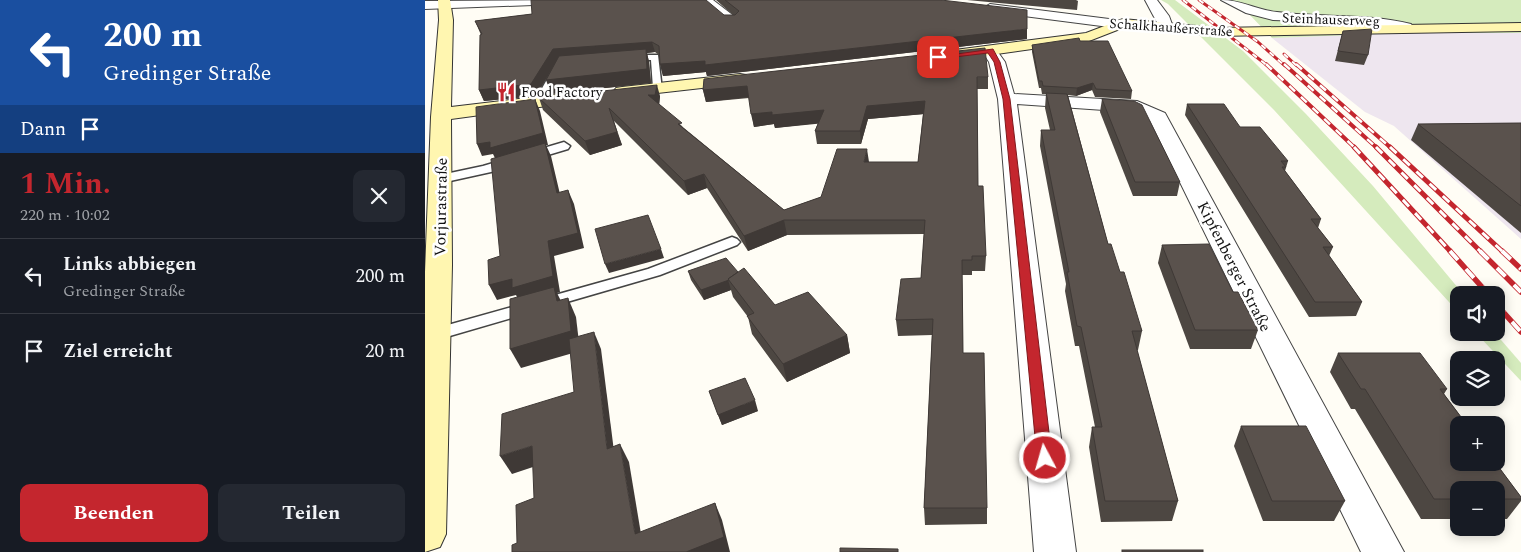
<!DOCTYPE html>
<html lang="de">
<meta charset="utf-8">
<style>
:root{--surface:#171b24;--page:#242831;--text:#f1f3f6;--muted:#9ea1a6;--line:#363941;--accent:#c4262e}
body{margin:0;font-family:Spectral,serif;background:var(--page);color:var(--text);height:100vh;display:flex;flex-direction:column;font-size:19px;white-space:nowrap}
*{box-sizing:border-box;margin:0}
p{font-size:16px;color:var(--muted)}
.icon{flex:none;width:28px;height:28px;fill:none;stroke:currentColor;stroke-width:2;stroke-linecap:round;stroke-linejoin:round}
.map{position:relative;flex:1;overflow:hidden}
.panel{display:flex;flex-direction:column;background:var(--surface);width:425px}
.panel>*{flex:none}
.banner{background:#1a4fa0;color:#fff;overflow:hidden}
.fabs{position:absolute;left:1025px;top:286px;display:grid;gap:10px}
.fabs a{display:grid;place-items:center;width:55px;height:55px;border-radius:10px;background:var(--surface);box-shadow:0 2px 12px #0003;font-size:25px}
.pin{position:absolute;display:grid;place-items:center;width:42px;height:42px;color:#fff;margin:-21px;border-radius:10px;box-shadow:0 2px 8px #0006}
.me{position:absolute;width:55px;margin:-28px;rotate:354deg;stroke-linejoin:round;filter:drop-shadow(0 0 4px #0008)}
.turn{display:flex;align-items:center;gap:18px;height:105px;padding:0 20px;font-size:22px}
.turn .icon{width:65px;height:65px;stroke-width:2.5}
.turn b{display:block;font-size:35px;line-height:42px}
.then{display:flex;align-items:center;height:48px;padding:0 20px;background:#0003;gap:10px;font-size:19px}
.round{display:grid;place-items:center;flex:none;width:52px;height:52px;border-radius:10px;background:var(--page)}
.summary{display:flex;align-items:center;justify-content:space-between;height:85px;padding:0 20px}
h1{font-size:30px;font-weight:700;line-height:38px;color:var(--accent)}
.primary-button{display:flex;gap:10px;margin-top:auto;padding:10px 20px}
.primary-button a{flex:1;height:58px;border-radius:10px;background:var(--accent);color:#fff;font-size:20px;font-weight:700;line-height:58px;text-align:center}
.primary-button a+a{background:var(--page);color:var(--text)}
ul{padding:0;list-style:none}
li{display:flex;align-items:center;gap:15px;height:75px;padding:0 20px;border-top:1px solid var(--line)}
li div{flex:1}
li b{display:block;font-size:19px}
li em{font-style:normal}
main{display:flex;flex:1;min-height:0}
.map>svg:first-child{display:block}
.industrial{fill:#eee6ef}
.green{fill:#d5ebbd}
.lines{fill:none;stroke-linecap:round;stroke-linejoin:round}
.lane-casing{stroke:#444;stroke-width:3}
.street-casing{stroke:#444;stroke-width:2}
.secondary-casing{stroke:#333;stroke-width:2}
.lane{fill:#fff;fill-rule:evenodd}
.street{fill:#fff;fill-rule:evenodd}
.secondary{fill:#fff6b0;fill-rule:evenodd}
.rail-far3-casing{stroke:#c4262e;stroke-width:3}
.rail-far2-casing{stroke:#c4262e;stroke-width:4}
.rail-far1-casing{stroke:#c4262e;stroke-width:5}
.rail-casing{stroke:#c4262e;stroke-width:5.5}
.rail-far3{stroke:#fff;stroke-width:2;stroke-dasharray:5.5;stroke-linecap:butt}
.rail-far2{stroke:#fff;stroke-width:2.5;stroke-dasharray:8;stroke-linecap:butt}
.rail-far1{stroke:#fff;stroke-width:3;stroke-dasharray:9;stroke-linecap:butt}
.rail{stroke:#fff;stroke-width:4;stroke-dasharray:12;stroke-linecap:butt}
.wall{fill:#4d4742}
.shaded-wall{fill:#3f3936}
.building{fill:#5a524d;stroke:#3f3936}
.route{fill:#c4262e;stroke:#7f191e}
.labels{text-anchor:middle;stroke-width:5;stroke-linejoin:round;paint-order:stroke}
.far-street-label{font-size:14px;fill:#111;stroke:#fff}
.far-poi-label{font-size:14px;fill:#111;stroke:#fff;text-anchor:start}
.street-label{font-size:16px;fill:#111;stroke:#fff}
</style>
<main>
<section class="panel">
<div class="banner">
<div class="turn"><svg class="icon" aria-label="left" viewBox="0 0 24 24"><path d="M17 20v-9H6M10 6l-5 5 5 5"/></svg><div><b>200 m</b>Gredinger Straße</div></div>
<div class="then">Dann<svg class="icon" aria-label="arrive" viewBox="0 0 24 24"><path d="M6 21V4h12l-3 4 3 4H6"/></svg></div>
</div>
<div class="summary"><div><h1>1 Min.</h1><p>220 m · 10:02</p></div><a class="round"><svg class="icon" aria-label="close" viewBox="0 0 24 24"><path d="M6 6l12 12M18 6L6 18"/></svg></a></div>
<ul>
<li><svg class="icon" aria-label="left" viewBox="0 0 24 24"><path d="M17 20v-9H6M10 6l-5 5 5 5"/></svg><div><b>Links abbiegen</b><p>Gredinger Straße</p></div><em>200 m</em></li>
<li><svg class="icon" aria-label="arrive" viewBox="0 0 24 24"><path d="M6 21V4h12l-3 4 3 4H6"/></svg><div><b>Ziel erreicht</b></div><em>20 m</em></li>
</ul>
<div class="primary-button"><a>Beenden</a><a>Teilen</a></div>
</section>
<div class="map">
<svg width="1096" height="552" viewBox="0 0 1096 552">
<rect width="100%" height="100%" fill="#fffdf5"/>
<polygon class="industrial" points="981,33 1096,33 1096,239 969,126 940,112 847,38"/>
<g class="green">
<polygon points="736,0 750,0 818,51 881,114 948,186 1039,295 1034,295 1034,313 849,110 743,4"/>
<polygon points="801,0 1096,0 1096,33 981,33 847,38 822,12"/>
<polygon points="1051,333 1070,333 1096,363 1096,381"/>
</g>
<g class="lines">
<defs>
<g id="lane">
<polygon points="201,55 233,55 237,90 233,91 228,88 226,60 198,60 198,56"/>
<polygon points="130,65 138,67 119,103 111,103 110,101"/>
<polygon points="139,142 145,146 143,149 66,172 16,183 9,179 11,176 58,166"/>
<polygon points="307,237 312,239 315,242 312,245 235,275 11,340 5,338 2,334 5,330 223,269"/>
</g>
<g id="street">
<polygon points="140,0 134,4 0,9 0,1"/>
<polygon points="274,0 288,0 314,20 312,23 302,23"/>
<polygon points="720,0 732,0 744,16 748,27 746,30 736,30"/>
<path d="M796 0C817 0 831 10 852 12 898 18 940 13 986 24L988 27 981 31 937 23 848 20 821 13Z"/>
<polygon points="565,4 692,20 699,24 692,28 560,11 558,8"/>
<polygon points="565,46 570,48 580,62 589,94 712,101 740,113 979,552 936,552 725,121 708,112 592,104 651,552 609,552 573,99 564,62 557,51"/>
</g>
<g id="secondary">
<polygon points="13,0 25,0 28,20 26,107 152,92 158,93 161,97 158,101 152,102 26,119 27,265 21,534 15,547 0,552 0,272 6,117 14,20"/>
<polygon points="698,19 792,28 1096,23 1096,31 792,36 700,27 664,41 522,61 514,56 522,51 661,33"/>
<polygon points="315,74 321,75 324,79 321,83 197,97 191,96 188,92 191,88 197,87"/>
</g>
</defs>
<use href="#lane" class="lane-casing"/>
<use href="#street" class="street-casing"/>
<use href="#secondary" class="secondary-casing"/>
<use href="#lane" class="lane"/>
<use href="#street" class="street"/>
<use href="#secondary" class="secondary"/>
<defs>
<g id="rail-far3">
<polyline points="758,0 843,66"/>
<polyline points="774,0 833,42 860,66"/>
<polyline points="859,54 872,66"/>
</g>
<g id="rail-far2">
<polyline points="841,64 930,148"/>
<polyline points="859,64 952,148"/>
<polyline points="871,64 966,148"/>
</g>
<g id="rail-far1">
<polyline points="929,147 1026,252"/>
<polyline points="951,147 1056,252"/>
<polyline points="965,147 1078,252"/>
</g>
<g id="rail">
<polyline points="1025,251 1064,295"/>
<polyline points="1055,251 1096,292"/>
<polyline points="1077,251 1096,269"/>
<polyline points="1071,304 1096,332"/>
</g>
</defs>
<use href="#rail-far3" class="rail-far3-casing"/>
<use href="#rail-far2" class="rail-far2-casing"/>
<use href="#rail-far1" class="rail-far1-casing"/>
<use href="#rail" class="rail-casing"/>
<use href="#rail-far3" class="rail-far3"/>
<use href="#rail-far2" class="rail-far2"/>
<use href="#rail-far1" class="rail-far1"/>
<use href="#rail" class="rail"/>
</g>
<g class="wall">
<polygon points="291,0 516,0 602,39 282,76 281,72 238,76 235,64 234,55 230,52 222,53 224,62 226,83 126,94 128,67 111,96 59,101 54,90 56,35 50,21 107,14 308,15"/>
<polygon points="542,0 651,0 653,1 652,10"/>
<polygon points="918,31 943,55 939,65 910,61"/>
<polygon points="655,41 707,91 706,99 670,97 667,90 651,96 643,95 683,244 717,331 713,350 712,350 753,501 747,521 676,522 664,447 667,427 670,427 654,346 650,346 640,291 641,284 615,146 616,130 625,130 620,108 621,94 617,94 616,88 614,88 607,52 607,45"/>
<polygon points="563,77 563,89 552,89 553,186 561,256 560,271 547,271 547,275 537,275 538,353 562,508 562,524 500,525 499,508 507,335 473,336 471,320 496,278 499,234 362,235 323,251 282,188 263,195 189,121 197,145 165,155 118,110 114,98 235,96 234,104 259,128 359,210 396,197 443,162 493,162 498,114 443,119 436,144 392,144 390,131 393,123 350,128 349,124 329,127 324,98 281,102 278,90 279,79"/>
<polygon points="677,99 755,182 752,196 708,196 675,112"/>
<polygon points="762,104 815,127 863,161 860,171 896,219 893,228 908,247 904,256 937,302 931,316 884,317 760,115"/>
<polygon points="1096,123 1096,233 986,140 993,124"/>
<polygon points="737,245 808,292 833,330 826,349 765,349 733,263"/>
<polygon points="263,271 313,272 350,305 422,335 425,353 362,382 327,334 323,317 308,297 306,290 279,300 266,280"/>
<polygon points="913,353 1022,389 1019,394 1096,497 1096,501 1082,519 1071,519 1071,490 1034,490 1034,519 996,519 930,409 926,409 905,372"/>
<polygon points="284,391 333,411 297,425"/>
<polygon points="816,426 920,501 909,521 838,521 809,446"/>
</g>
<g class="shaded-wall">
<polygon points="602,29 602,39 282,76 281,72 238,76 235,64"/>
<polygon points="227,42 230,52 222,53 224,62 226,83 126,94 121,80 132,60 111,96 59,101 54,90 128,49"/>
<polygon points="668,83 667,90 651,96 652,88"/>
<polygon points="232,85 235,96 234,107 223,95"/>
<polygon points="322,86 324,97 281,102 278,90"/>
<polygon points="110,99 115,111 123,145 121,145 126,156 138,207 71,160 68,154 57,156 52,144"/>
<polygon points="500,101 500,114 443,119 436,144 435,131 442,106"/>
<polygon points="399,110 400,123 350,128 349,124 329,127 326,114 347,112"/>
<polygon points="192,132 197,145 165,155 160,141"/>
<polygon points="442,149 444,162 439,162"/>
<polygon points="279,174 282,188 263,195 259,181"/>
<polygon points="143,190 149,204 159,248 129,256 135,292 132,293 138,305 95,303 91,295 72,300 64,285"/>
<polygon points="359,220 362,235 323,251 319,236"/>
<polygon points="236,249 239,258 184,273 180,264"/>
<polygon points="303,280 306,290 279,300 276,290"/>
<polygon points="143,298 151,317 155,351 96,368 85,349"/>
<polygon points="169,332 176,349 191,467 182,449"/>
<polygon points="422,335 425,353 362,382 358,364"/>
<polygon points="330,400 333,411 297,425 293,415"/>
<polygon points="195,444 204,462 219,552 210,534"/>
<polygon points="107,446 117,464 87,474 75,456"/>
<polygon points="290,503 297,520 305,552 261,552"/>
</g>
<g class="building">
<polygon points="106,0 281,0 299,15 310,15 314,11 300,0 516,0 602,10 602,29 280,65 280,61 235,64 234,46 227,42 128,49 106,84 54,90 55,35 57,34 50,21 107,14"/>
<polygon points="947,29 943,55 913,51 918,31"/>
<polygon points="654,38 655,41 683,41 707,91 671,89 668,83 652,88 618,86 617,81 614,81 607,45"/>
<polygon points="560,48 563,77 552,77 553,186 558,186 561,256 547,256 547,260 537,260 538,353 559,353 562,508 499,508 508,319 471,320 476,279 496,278 500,220 359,220 319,236 279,174 259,181 184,108 192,132 160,141 114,98 232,85 230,95 223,95 257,123 253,124 359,210 396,197 412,149 442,149 439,162 493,162 500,101 442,106 435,131 390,131 399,110 347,115 347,112 326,114 322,86 278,90 279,79"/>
<polygon points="221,49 222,69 121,80 134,56"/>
<polygon points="621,93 642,94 683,244 686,244 695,272 699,272 717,331 707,331 753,501 680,501 667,427 677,427 656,327 652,326 642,272 644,272 616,130 630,130"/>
<polygon points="110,99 118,133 65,148 65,142 52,144 51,107"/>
<polygon points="677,99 709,101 717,105 755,182 710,182"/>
<polygon points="762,104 799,104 815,127 835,127 863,161 856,161 861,167 857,167 896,219 886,219 908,247 898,247 937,302 890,302"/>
<polygon points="1096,123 1096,206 993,124"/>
<polygon points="120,143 132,193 143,190 153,233 123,241 128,276 87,288 87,279 64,285 63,260 75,256 66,159"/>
<polygon points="223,215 236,249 180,264 170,229"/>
<polygon points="784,244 808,292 813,292 833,330 770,330 737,245"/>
<polygon points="301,258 313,272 303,279 304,280 276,290 263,271"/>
<polygon points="319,268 350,305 383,292 422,335 358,364 322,316 329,313 303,279"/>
<polygon points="129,287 132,301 143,298 146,331 85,349 85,299"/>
<polygon points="169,332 182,449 195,444 210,534 290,503 299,537 261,552 87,552 87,545 92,543 91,505 109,498 107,446 75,456 77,414 149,392 144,339"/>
<polygon points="913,353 995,353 1022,389 1015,389 1042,425 1034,425 1034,462 1070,462 1096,497 1096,499 1071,499 1071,490 1034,490 1034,499 1009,499 940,389 936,389"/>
<polygon points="320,378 330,400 293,415 284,391"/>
<polygon points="816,426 881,426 920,501 847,501"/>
<polygon points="415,548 473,549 473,552 415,552"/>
<rect x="697" y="550" width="81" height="2"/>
</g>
<polygon class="route" points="568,49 575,62 585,99 627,458 625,463 620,464 614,463 612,458 578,99 569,62 563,53 513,59 510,57"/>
<defs>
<symbol id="restaurant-bare" viewBox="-9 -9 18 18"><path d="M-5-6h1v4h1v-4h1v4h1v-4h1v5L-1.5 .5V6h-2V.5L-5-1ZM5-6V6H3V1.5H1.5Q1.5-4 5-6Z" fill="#c4262e" stroke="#fff" stroke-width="2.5" paint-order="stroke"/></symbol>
</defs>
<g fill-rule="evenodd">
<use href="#restaurant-bare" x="67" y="78" width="28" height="28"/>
</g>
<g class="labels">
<g class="far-street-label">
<text transform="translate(906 19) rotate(2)" y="5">Steinhauserweg</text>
<text transform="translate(746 27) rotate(4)" y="5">Schalkhaußerstraße</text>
</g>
<g class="far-poi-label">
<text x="96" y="97">Food Factory</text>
</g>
<g class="street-label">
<text transform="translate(15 207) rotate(-89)" y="6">Vorjurastraße</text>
<text transform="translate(810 266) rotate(63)" y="6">Kipfenberger Straße</text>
</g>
</g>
</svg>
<div class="fabs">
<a><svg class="icon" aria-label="sound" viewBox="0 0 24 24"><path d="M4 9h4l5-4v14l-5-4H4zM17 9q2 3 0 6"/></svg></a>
<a><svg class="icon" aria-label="layers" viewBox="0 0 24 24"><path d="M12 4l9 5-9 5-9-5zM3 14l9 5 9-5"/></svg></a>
<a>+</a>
<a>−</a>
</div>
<div class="pin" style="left:513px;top:57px;background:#d93025"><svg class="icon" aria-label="arrive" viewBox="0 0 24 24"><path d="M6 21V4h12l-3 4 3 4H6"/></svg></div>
<svg class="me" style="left:620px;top:458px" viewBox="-20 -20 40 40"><circle r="17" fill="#c4262e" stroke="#fff" stroke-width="3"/><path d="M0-11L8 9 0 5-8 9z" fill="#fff"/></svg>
</div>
</main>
